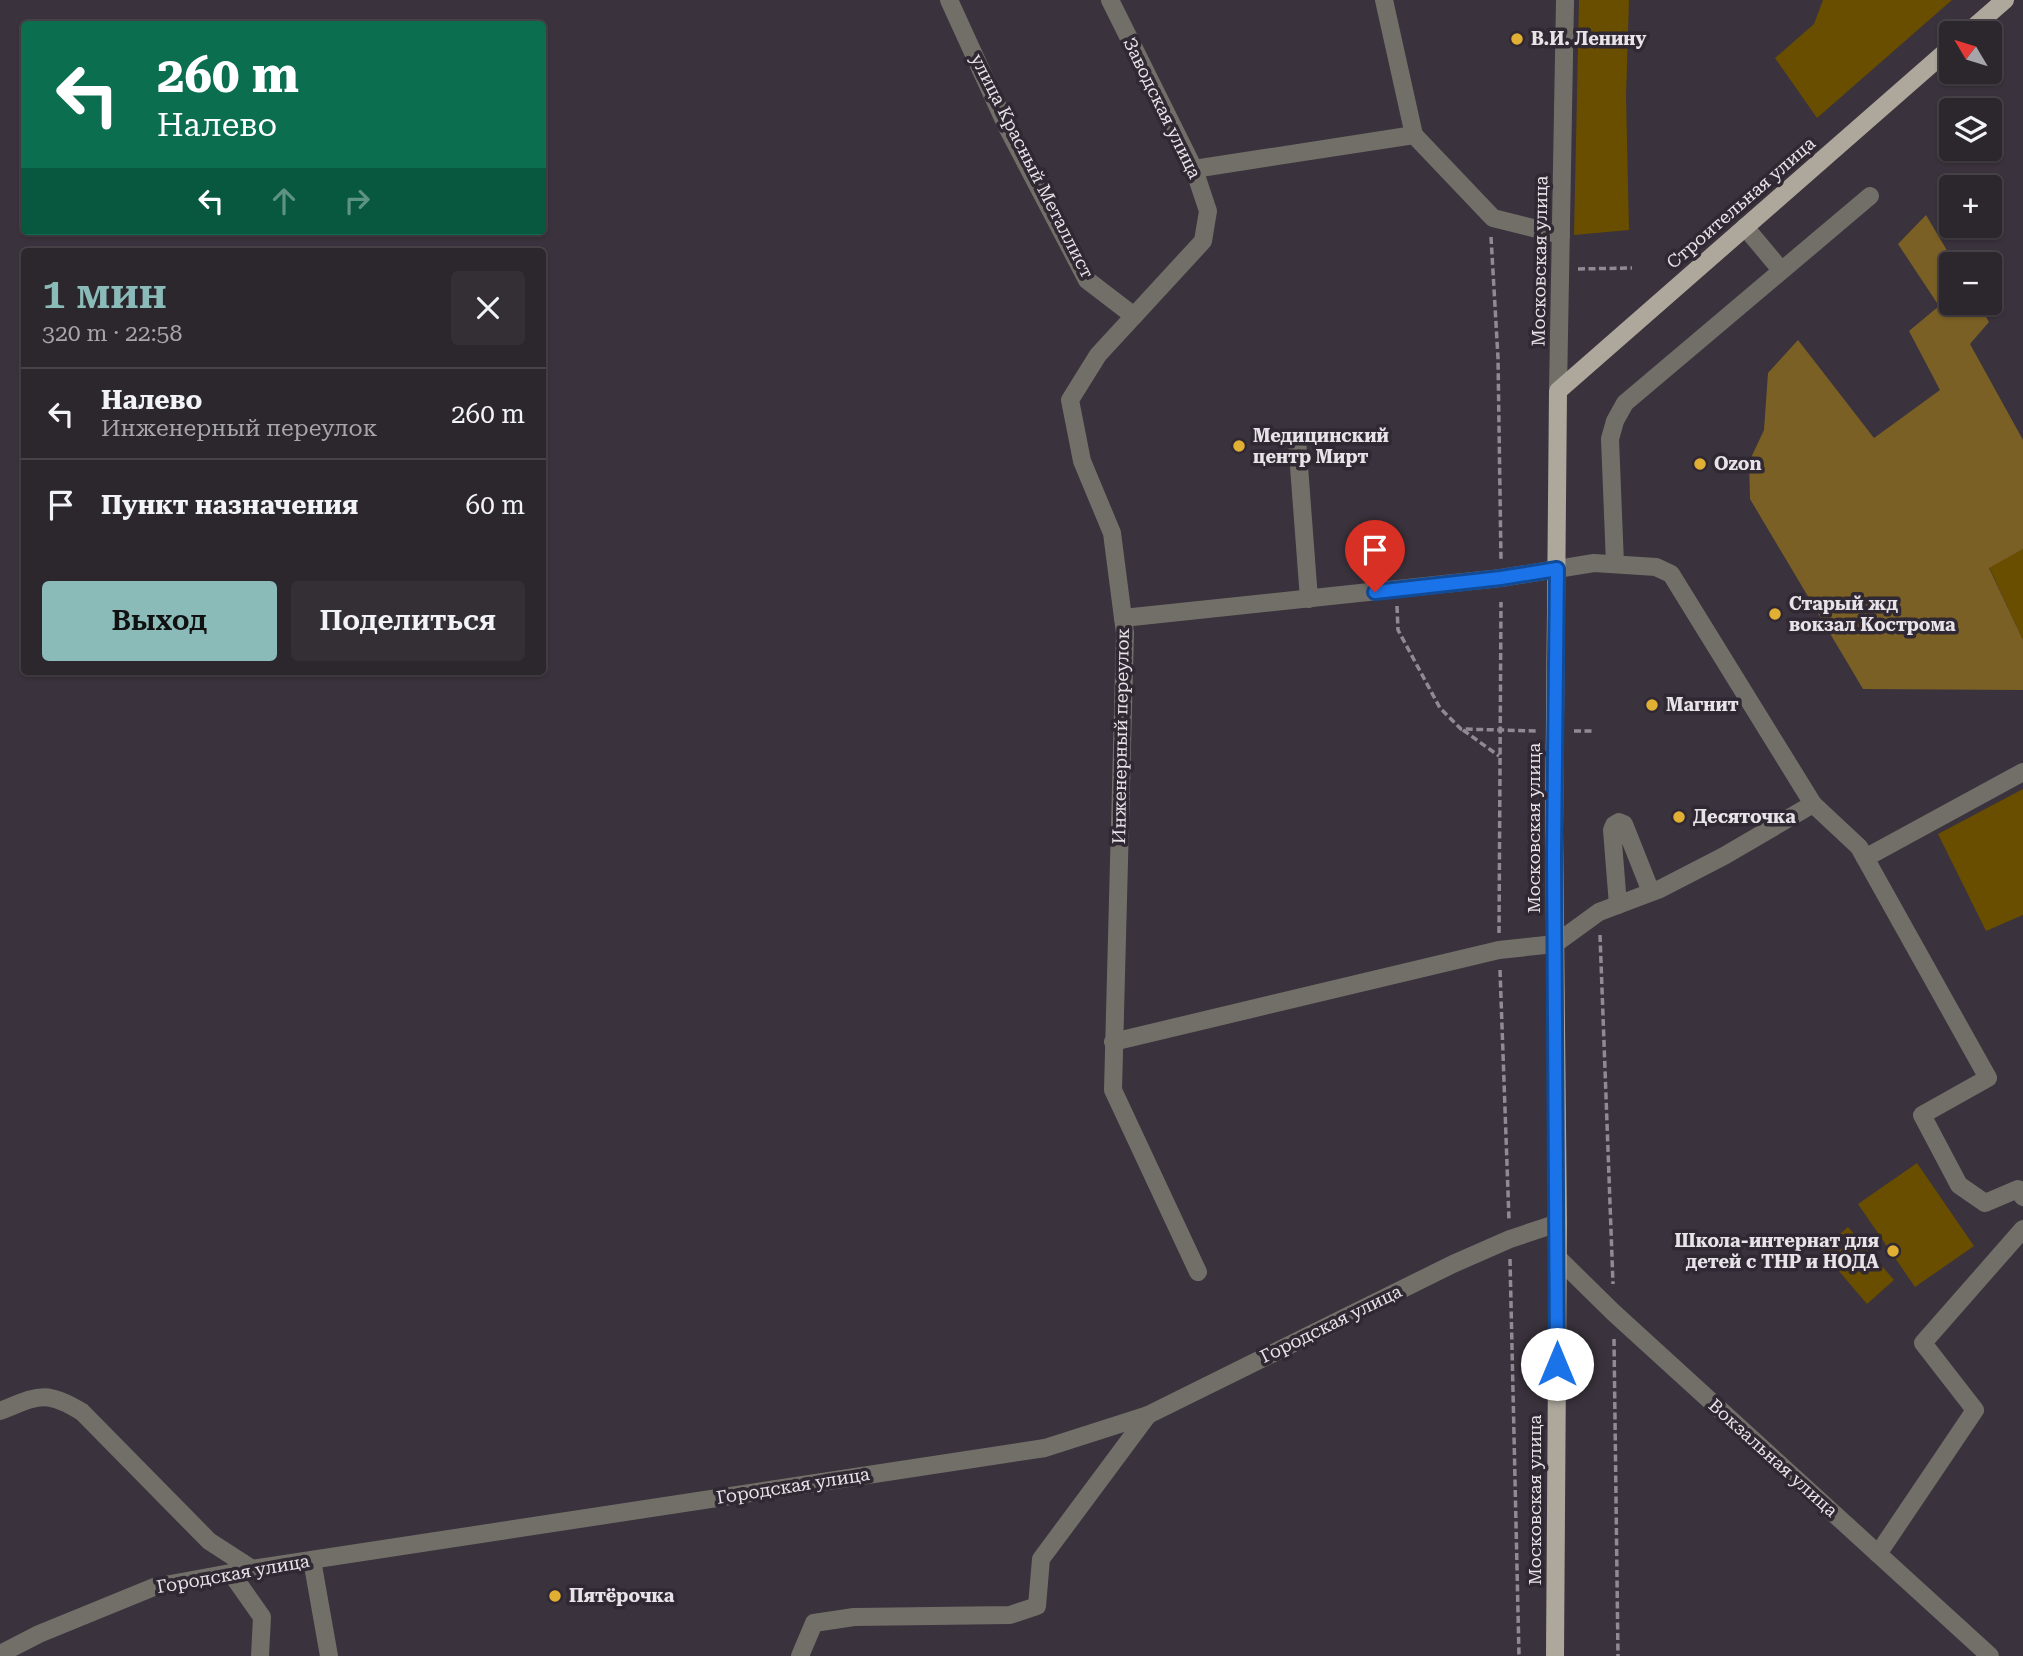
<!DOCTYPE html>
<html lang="ru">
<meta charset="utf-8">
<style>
:root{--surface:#2c262d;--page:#342e35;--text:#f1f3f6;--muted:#a6a5aa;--line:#484349;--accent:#8bbbb9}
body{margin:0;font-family:"Roboto Serif",serif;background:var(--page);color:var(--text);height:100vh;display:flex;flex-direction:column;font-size:26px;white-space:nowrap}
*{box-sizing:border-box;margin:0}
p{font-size:23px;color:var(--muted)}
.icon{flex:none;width:38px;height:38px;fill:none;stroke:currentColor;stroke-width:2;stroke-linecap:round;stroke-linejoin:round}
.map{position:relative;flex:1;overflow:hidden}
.sheet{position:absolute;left:21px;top:248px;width:525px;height:427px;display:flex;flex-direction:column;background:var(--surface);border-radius:7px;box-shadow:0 2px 5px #0004,0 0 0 2px var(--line)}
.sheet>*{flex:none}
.banner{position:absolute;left:21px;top:21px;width:525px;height:214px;border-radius:7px;box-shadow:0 2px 5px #0004,0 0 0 2px var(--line);background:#0b6e4f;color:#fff;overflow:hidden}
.needle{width:46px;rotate:308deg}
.buttons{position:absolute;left:1939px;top:21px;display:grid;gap:14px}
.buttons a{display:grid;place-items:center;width:63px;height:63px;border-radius:7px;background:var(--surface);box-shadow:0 2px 5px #0004,0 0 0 2px var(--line);font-size:35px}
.pin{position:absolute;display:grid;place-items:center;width:60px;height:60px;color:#fff;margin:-72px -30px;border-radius:50% 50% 50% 0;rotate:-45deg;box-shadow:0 0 7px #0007}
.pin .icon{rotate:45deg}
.me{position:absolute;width:77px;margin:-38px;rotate:0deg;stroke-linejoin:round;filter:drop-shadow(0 0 5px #0008)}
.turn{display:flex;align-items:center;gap:24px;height:147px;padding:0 21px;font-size:32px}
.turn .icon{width:91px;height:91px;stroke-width:2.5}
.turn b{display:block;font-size:49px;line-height:60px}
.lanes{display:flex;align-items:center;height:66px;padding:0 21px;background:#0003;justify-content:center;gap:35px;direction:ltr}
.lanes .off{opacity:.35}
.round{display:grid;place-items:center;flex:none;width:74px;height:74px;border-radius:7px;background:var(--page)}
.head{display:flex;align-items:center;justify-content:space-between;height:119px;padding:0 21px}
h1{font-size:42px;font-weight:600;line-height:52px;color:var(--accent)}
.cta{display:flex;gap:14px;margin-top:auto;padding:14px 21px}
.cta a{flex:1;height:80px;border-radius:7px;background:var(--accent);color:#111;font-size:28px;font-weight:600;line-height:80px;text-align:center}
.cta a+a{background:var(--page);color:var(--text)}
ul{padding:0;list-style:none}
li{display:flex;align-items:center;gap:21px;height:91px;padding:0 21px;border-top:2px solid var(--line)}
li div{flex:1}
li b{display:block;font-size:26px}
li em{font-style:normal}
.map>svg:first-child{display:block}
.green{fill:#694e00}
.forest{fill:#7a6025}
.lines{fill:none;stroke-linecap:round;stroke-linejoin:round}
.path{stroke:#918a92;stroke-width:3.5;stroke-dasharray:7 3.5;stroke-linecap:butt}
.minor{stroke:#726f69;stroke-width:18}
.major{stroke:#aea89c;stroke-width:18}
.route-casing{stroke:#114b97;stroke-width:18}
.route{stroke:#1a73e8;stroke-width:12}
.poi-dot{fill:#e1af34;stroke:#302832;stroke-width:2.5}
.labels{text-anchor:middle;stroke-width:7;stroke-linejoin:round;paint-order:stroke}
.poi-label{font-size:18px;font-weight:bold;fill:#e8e3e9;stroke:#302832;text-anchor:start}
.street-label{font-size:18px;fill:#e8e3e9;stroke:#302832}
</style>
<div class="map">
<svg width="2023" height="1656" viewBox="0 0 2023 1656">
<rect width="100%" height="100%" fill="#3a323c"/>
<g class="green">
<polygon points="1579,0 1629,0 1626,97 1629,230 1574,235"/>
<polygon points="1823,0 1952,0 1817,118 1775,58 1814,24"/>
<polygon points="2023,549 2023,640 1989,567"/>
<polygon points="2023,789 2023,915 1986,931 1938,834"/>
<polygon points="1917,1163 1974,1246 1915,1287 1858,1204"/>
<polygon points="1848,1227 1894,1280 1867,1304 1821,1250"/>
</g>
<polygon class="forest" points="1926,215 1955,264 1951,264 1951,303 1978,303 1989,322 1970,344 2023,440 2023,549 1989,568 2023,640 2023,690 1863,689 1750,499 1749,462 1764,430 1768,373 1798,340 1874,438 1940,390 1909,331 1939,306 1898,244"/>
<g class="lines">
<g class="path">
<polyline points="1491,237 1498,358 1501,560"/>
<polyline points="1578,269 1632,268"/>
<polyline points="1397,606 1398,630 1440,708 1461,729 1538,731"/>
<polyline points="1463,730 1499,756"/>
<polyline points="1574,731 1595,731"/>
<polyline points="1499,933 1501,602"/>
<polyline points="1600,935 1613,1284"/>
<polyline points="1500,970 1509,1220"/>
<polyline points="1510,1259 1519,1656"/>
<polyline points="1614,1339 1618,1656"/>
</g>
<g class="minor">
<polyline points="949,0 1007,127 1087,280 1134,316"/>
<polyline points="1110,0 1194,169 1208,211 1203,241 1098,355 1070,400 1082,461 1112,533 1123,618"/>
<polyline points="1384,0 1414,135"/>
<polyline points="1194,169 1414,135 1493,218 1561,235"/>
<polyline points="1745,227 1781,270"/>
<polyline points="1558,391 1565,0"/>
<polyline points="1297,440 1309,599"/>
<polyline points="1615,564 1610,439 1615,421 1625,403 1870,196"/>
<polyline points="1865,858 2023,772"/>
<polyline points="1618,905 1612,830 1614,825 1619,822 1624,824 1651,892"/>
<polyline points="1113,1042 1499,950 1555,944 1599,912 1660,889 1724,856 1813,804"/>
<polyline points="1558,1258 1614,1313 1990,1656"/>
<polyline points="1198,1272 1113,1090 1125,633 1123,618 1501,578 1594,563 1656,567 1671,574 1813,804 1859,847 1988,1078 1922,1115 1959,1185 1985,1203 2018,1189 2023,1197"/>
<path d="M0 1411C38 1396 45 1389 82 1412L209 1541 252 1569"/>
<polyline points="1878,1554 1975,1410 1923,1343 2023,1229"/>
<polyline points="312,1560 329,1656"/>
<polyline points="231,1573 262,1617 260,1656"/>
<polyline points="0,1654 39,1634 154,1587 252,1569 1045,1448 1148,1415 1453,1264 1510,1239 1558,1223"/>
<polyline points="800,1656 814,1623 854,1617 1010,1615 1037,1606 1041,1559 1148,1415"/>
</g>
<g class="major">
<polyline points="1967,33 2005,0"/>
<polyline points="1555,1656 1558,1223 1554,831 1558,391 1951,47"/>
</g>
</g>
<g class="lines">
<defs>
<polyline id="route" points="1375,592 1501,578 1557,569 1554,854 1557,1364"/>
</defs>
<use href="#route" class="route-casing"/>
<use href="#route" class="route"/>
</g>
<g class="poi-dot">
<circle cx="1517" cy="39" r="7"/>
<circle cx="1239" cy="446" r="7"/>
<circle cx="1700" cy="464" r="7"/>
<circle cx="1775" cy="614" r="7"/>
<circle cx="1652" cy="705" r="7"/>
<circle cx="1679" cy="817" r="7"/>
<circle cx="1893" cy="1251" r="7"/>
<circle cx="555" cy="1596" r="7"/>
</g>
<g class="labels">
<g class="poi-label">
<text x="1531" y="45">В.И. Ленину</text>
<text x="1253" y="442">Медицинский<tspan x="1253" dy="21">центр Мирт</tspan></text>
<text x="1714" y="470">Ozon</text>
<text x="1789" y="610">Старый жд<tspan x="1789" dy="21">вокзал Кострома</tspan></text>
<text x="1666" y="711">Магнит</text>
<text x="1693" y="823">Десяточка</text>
<text x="1879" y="1247" text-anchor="end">Школа-интернат для<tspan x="1879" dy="21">детей с ТНР и НОДА</tspan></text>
<text x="569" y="1602">Пятёрочка</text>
</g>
<g class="street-label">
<text transform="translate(1162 108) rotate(64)" y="6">Заводская улица</text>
<text transform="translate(1032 166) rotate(63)" y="6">улица Красный Металлист</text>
<text transform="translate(1741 203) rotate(-41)" y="6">Строительная улица</text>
<text transform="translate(1540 261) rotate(-89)" y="6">Московская улица</text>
<text transform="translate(1121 736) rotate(-89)" y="6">Инженерный переулок</text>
<text transform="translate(1534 828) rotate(-90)" y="6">Московская улица</text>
<text transform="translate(1331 1324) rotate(-26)" y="6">Городская улица</text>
<text transform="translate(1773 1458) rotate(42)" y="6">Вокзальная улица</text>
<text transform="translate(793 1486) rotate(-9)" y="6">Городская улица</text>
<text transform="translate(1535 1500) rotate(-90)" y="6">Московская улица</text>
<text transform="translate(233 1574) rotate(-10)" y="6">Городская улица</text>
</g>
</g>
</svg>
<div class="buttons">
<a><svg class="needle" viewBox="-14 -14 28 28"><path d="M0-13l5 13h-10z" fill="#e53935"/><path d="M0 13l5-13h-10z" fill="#a6a5aa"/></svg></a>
<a><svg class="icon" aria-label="layers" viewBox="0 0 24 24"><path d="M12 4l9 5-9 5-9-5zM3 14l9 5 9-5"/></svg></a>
<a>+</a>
<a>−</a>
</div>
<div class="pin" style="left:1375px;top:592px;background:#d93025"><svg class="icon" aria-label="arrive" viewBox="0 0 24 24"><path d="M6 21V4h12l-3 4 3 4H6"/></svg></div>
<svg class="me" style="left:1557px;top:1364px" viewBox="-20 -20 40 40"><circle r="19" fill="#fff"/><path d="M0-13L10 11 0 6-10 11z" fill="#1a73e8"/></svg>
<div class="banner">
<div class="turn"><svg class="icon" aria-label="left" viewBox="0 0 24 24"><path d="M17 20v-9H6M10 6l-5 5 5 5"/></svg><div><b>260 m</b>Налево</div></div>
<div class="lanes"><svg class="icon" aria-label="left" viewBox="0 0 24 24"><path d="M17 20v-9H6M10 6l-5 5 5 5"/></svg><svg class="icon off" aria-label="ahead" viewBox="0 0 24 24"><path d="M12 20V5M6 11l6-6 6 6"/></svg><svg class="icon off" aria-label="right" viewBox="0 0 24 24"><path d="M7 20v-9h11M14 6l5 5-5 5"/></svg></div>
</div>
<section class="sheet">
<div class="head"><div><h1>1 мин</h1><p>320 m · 22:58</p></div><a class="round"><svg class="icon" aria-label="close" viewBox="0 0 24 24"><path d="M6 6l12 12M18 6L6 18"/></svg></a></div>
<ul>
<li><svg class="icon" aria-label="left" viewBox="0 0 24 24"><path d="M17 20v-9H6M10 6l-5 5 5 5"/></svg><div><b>Налево</b><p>Инженерный переулок</p></div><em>260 m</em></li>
<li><svg class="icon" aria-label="arrive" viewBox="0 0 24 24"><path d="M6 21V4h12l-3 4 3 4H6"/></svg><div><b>Пункт назначения</b></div><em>60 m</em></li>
</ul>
<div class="cta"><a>Выход</a><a>Поделиться</a></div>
</section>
</div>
